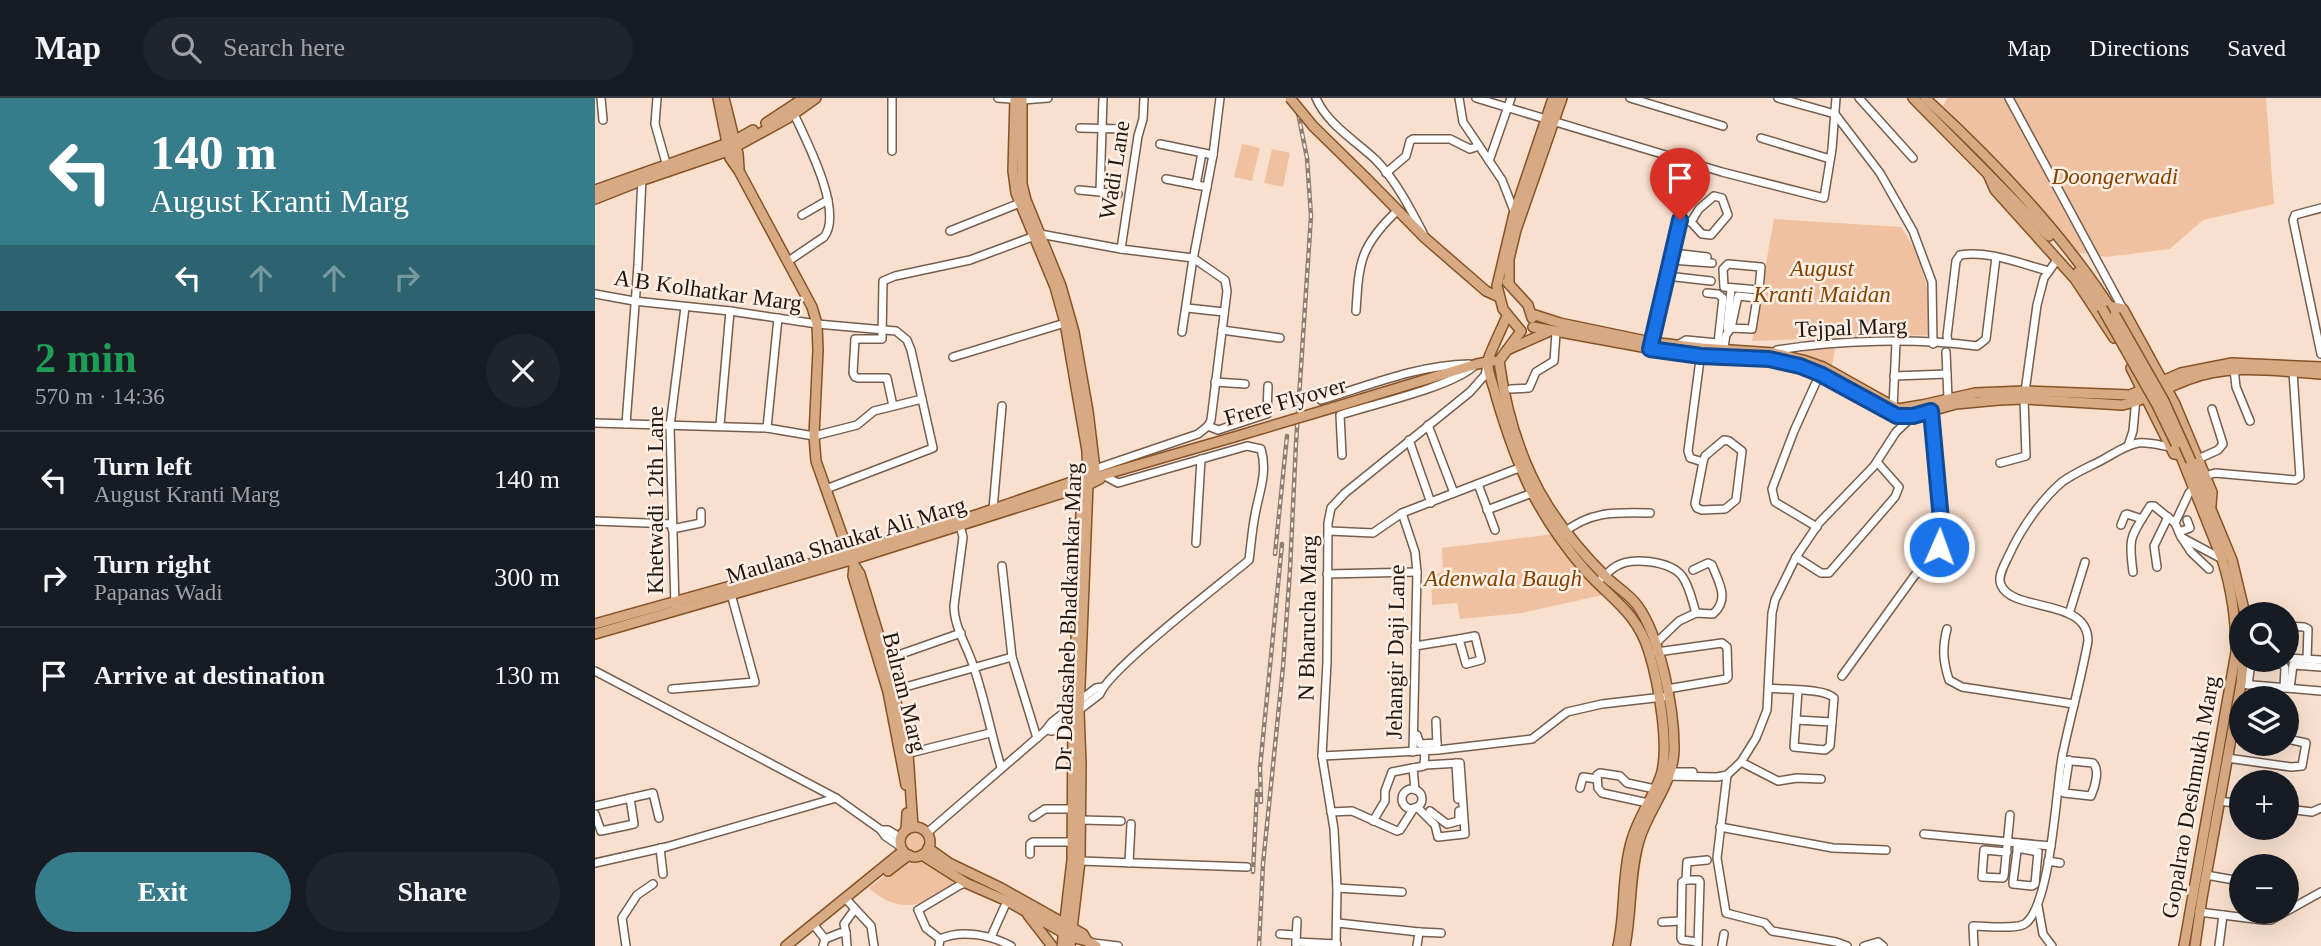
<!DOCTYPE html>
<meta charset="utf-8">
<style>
:root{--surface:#171b24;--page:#20242c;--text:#f1f3f6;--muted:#9ea1a6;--line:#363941;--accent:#377c8a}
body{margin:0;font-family:"Times New Roman",serif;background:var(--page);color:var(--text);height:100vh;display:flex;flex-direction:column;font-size:26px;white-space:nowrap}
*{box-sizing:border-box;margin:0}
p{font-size:23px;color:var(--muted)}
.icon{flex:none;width:38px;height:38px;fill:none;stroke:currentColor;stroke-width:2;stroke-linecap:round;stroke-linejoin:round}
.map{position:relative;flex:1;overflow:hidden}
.panel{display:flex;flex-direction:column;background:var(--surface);width:595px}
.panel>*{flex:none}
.guide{background:#377c8a;color:#fff;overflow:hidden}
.controls{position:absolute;left:1634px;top:504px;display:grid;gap:14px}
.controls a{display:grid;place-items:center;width:70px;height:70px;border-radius:50%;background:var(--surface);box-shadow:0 7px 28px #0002;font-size:35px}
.pin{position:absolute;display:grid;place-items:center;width:60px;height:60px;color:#fff;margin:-72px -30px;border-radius:50% 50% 50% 0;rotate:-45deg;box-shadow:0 0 7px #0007}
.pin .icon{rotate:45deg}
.me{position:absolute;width:77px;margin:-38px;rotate:2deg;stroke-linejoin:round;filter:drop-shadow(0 0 5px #0008)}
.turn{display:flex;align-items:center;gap:24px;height:147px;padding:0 35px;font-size:32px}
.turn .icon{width:91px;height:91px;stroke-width:2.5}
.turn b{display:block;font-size:49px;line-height:60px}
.lanes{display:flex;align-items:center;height:66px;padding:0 35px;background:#0003;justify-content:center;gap:35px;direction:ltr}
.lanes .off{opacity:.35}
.round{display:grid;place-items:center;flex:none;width:74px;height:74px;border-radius:37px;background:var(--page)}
.head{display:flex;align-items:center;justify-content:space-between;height:119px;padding:0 35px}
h1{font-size:42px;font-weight:800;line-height:52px;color:#1e9e55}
.button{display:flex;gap:14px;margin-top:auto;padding:14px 35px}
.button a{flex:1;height:80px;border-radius:42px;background:var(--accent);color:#fff;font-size:28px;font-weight:800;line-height:80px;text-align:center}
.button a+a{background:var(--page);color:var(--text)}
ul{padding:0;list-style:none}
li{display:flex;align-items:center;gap:21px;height:98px;padding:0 35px;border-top:2px solid var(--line)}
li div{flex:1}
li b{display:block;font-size:26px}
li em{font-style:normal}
header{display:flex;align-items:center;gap:42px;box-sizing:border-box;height:98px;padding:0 35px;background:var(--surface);border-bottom:2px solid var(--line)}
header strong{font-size:33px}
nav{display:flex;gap:38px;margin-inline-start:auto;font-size:24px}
.search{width:490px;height:63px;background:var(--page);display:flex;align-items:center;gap:18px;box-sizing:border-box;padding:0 24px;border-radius:38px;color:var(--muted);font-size:26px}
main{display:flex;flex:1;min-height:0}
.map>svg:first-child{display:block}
.green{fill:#efc1a0}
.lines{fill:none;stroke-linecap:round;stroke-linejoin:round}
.minor-casing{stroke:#745e4f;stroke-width:10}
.major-casing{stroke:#875226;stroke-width:12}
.minor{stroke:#fff;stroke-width:7}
.major{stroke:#d8aa83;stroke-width:9}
.rail-casing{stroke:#8f7e72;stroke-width:4.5}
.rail{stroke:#ffefe5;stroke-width:2;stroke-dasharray:5;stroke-linecap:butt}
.major-bridge-casing{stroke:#875226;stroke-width:12;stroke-linecap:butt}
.major-bridge{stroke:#d8aa83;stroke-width:9}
.route-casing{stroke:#114b97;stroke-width:18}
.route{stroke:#1a73e8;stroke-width:12}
.labels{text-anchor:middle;stroke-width:5;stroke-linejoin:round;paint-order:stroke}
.street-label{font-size:23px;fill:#201711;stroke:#ffefe5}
.park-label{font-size:23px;font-style:italic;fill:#834300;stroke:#ffefe5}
</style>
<header>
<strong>Map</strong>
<div class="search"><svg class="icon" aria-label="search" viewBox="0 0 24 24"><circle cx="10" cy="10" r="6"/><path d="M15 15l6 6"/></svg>Search here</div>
<nav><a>Map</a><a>Directions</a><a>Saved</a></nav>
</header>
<main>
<section class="panel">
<div class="guide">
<div class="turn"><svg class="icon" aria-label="left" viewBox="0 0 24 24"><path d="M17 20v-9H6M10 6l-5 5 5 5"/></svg><div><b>140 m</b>August Kranti Marg</div></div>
<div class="lanes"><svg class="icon" aria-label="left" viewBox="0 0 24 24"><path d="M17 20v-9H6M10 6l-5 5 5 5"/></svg><svg class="icon off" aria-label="ahead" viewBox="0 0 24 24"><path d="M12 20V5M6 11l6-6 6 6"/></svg><svg class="icon off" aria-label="ahead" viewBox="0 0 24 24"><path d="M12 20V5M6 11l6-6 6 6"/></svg><svg class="icon off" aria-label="right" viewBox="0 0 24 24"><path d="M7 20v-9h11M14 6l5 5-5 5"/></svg></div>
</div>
<div class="head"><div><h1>2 min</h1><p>570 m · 14:36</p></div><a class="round"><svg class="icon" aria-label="close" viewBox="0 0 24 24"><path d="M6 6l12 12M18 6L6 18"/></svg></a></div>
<ul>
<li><svg class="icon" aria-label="left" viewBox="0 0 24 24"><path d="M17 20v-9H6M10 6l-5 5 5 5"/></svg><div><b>Turn left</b><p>August Kranti Marg</p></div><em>140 m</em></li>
<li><svg class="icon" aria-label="right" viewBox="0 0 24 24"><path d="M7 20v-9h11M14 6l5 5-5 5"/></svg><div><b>Turn right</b><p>Papanas Wadi</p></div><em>300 m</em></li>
<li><svg class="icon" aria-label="arrive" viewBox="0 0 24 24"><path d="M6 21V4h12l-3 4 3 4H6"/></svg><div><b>Arrive at destination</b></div><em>130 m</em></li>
</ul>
<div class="button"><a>Exit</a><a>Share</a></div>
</section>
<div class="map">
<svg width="1726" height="848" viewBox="0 0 1726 848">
<rect width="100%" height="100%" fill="#f9e0ce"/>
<g class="green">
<polygon points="1352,0 1671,0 1679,106 1608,122 1575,151 1511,159 1481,154 1400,61 1348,8"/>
<polygon points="647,46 665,50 657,83 639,79"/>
<polygon points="677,51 695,55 688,89 669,85"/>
<polygon points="1179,121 1306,129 1321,152 1333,192 1335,237 1157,243"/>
<polygon points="1199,251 1240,251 1237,268"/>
<polygon points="960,436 1016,495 927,515 865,521 862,505 837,507 836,479 848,473 847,450"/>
<circle cx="320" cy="744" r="9"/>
<path d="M311 761H337L361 778C358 788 351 793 342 798 317 812 296 810 274 790Z"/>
</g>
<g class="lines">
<defs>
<g id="minor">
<polyline points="6,0 8,22"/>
<polyline points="62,0 60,26 71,65"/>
<polyline points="403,0 427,2 453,0"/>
<polyline points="508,0 505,94 523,96"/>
<path d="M721 0C732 26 761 43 781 62 801 83 815 110 828 135"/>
<polyline points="864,0 868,24 907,82 921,118"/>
<polyline points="881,0 1127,74 1229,100 1237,51 1241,0"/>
<polyline points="1035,0 1128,28"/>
<polyline points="1183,0 1240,16 1285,75 1318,133 1337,184 1338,246"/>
<polyline points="1264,0 1318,60"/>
<polyline points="1414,0 1528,211"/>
<polyline points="485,30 529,31"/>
<polyline points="1166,40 1235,61"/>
<polyline points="565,46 618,57"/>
<polyline points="297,53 297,0"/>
<polyline points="894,63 916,0"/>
<polyline points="791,75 811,58 815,43 818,41 855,41 875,51 884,48"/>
<polyline points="571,81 612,89"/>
<polyline points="601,87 607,55"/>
<polyline points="484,92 505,94"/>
<polyline points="1726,110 1700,117 1698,122 1726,256"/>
<polyline points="207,117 233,102"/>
<polyline points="1085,122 1096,124 1107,136 1116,137 1133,117 1127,100 1119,98 1104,111 1096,124"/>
<polyline points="355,133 425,105"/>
<polyline points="526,151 543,38 548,21 549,0"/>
<polyline points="1078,155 1112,159"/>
<polyline points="1076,162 1117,165"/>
<path d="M192 164 229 139C249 114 211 42 199 16"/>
<polygon points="1133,166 1166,169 1164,192 1129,189 1128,171"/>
<polyline points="1072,178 1116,183"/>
<polyline points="1112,195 1123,196 1128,200 1122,254"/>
<polyline points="0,196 39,203 135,213 222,226 301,233 312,242 316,252 327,301"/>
<polyline points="592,210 629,214"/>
<path d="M761 213C764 163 765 148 803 112"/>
<polyline points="1132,230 1136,191"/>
<polyline points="627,232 685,240"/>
<polyline points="587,234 597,167 618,57 625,0"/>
<path d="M1353 244 1352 238 1361 163 1365 157C1394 152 1426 166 1454 173"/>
<polyline points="1081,248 1091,242 1123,245"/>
<polyline points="1055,249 1099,66"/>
<polyline points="1106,254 1093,353 1095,360 1108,364 1100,406 1102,410 1107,412 1130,411 1141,402 1147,353 1134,343 1129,342 1110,358 1108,364"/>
<polyline points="1351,254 1353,301"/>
<polyline points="1128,255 1131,237 1136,230 1143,198 1162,200 1157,231 1136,230"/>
<path d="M1178 256 1182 252C1243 242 1321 240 1382 248L1391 241 1401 159"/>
<polyline points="358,259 470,225"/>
<polyline points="1639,271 1641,289 1655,323"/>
<polyline points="1299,278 1352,276"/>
<polyline points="620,284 650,286"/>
<polyline points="916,291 934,290 941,274 959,263 961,235"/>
<path d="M726 302C775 287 823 267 874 266"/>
<polyline points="298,308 292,280 263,280 260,279 258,275 260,241 287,241 288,183 300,178 375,162 445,136 526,151 598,160 630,182 632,193 616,322 613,328"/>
<polyline points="1298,310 1301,244"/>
<polyline points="0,325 172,330 219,338 262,327 279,313 327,301 338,350 231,391"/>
<polyline points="31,326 43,167 47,79"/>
<polyline points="125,327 135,213"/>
<polyline points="833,327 859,395"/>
<polyline points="613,328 623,332 672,316 673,288"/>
<polyline points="172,330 183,220"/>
<polyline points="814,342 836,405"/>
<polyline points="1533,348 1538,333 1541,300"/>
<path d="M747 357 745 317C779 306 853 290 878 269"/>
<polyline points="1603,361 1623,352 1628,346 1617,311"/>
<polyline points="1405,365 1431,358 1429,301 1442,207 1449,180 1462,162"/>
<polyline points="500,371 603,336 613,328"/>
<polyline points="1610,378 1620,375 1700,382 1705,379 1698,274"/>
<polyline points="883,386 900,432"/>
<polyline points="1599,390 1594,395 1580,425 1586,439 1627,461"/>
<polyline points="398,411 407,308"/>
<polyline points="892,412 940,394"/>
<polyline points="807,415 820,454 822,474 818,654"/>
<polyline points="0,423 77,426"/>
<polyline points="1526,427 1530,417 1532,416 1547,421"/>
<path d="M365 428 368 439 359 508C359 530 373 549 379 570 390 602 396 636 406 669"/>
<polyline points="1222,429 1180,404 1177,391 1199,333 1227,271"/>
<polyline points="77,431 106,425 106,414"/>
<polyline points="734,433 778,435 807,415 924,370"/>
<polyline points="1584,434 1595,430 1592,422"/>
<path d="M967 436C994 413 1020 414 1055 415"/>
<polyline points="1587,440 1596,454 1614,471"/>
<polyline points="601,445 606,361"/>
<polyline points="1201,459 1226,475 1234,475 1300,399 1304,389 1282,364"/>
<polyline points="407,468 417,559 442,640"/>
<polyline points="1562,469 1559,448 1573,419"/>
<path d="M1538 474C1533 437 1536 439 1555 408H1559L1580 425"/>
<polyline points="732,476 822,474"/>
<path d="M1007 480C1011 477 1015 472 1020 469 1036 458 1075 463 1087 478 1095 489 1097 503 1101 515"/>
<polyline points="80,508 75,328 90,209"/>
<polyline points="1474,516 1490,464"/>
<polyline points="1692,528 1709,529 1713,531 1712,561"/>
<path d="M1352 531C1347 550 1348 563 1354 582L1367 589 1479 606"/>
<polygon points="880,538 886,562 871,566 864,541"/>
<path d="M1060 546 1084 523 1101 515 1118 516C1135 501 1124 485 1117 467L1113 465 1098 472"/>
<polyline points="820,548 864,541"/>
<polyline points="1062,554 1127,545 1132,549 1133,579 1131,581 1072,591"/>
<polyline points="1692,560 1726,562"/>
<polyline points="289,562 366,535"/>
<polyline points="0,573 241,700 286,732 293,732 306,740"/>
<polyline points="1247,578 1320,477 1336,465 1344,449 1346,437 1335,310"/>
<polyline points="1646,586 1726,593"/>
<polyline points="1653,587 1656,565 1688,566 1690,570 1689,590"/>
<path d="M1174 590C1189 592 1230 590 1239 600L1235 648 1230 652 1199 649 1203 593"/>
<polyline points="1695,590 1698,567 1726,569"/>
<polyline points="77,591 160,584 136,496"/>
<polyline points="296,593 417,559"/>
<polyline points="1201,622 1237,624"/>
<polyline points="841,623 842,647"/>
<path d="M450 633 462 629 505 596C513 572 628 484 654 462 656 447 657 432 660 417 664 394 673 375 666 351L652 348 523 385 508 377"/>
<polyline points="456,633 464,632 478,640"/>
<polyline points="822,637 825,646 842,645"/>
<polyline points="311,656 395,635"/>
<polyline points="727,658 843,652 937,641 972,614 1007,606 1068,599"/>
<polyline points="1632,660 1696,669 1707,668 1711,645 1692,641"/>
<path d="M1467 662 1498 665C1505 672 1500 689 1496 698L1469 695 1474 662"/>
<polyline points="1146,664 1183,683 1202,680 1226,681"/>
<polyline points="861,665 863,701"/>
<polyline points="1072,674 1098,674"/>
<polyline points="1132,677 1122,760 1131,815 1170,825 1177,833 1241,844 1252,848"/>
<polyline points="1070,678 1122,679 1132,677 1146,664 1161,640 1172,612 1177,515 1180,502 1201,459 1224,425 1279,368 1301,334 1320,316"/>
<polyline points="985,690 988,679 1002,681"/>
<circle cx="817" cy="701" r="10"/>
<polyline points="820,692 818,670 829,668 830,653"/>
<polyline points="1624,703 1647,706"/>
<polyline points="1053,705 1007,695 1003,690 1002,677 1005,675 1025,678 1032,685 1060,691"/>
<polyline points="0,708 58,695 64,720"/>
<polyline points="822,709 840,727 843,739 870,736 865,665 830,667"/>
<polyline points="1692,711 1717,714 1726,710"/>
<polyline points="835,713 852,726 864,723 864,713"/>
<polyline points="736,714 757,713 802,733 805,732 819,710"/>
<polyline points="0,716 6,733 39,726 35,700"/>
<polyline points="438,719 450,711 477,711"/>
<polyline points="486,722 526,723"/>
<polyline points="778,723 790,703 790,693 797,674 818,670"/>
<polyline points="1125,729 1238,750 1291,752"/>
<polyline points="286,732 290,738 306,749"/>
<polyline points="332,735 450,633 457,624 501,590 508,589"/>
<polyline points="1329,736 1456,748"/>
<polyline points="65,750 68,776"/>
<polyline points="1422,750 1443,754 1440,786 1437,788 1418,786 1418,784 1423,745"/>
<polyline points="1412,754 1389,752 1387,779 1408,780 1409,778 1415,717"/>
<polyline points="435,756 435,746 438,744 477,744"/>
<polyline points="485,763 652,769"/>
<polyline points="1453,763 1465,765"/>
<polyline points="0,765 71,749 241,700"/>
<polyline points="534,765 536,726"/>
<polyline points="1611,777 1645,783"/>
<polyline points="1091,782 1104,782 1105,784 1103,847"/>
<polyline points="742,790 807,794"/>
<polyline points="250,800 276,828 279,848"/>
<polyline points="1443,808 1448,836 1457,848"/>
<polyline points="1692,813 1726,794"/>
<polyline points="1604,814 1668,822 1676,822 1690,814"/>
<polyline points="1067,824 1086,823"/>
<polyline points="743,825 824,834 822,848"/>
<polyline points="218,826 230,841"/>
<polyline points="824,834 846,835"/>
<polyline points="251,835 249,826 260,811"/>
<polyline points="685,836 700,837"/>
<polyline points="396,839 412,803"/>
<polyline points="345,841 331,830 323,812 365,787 371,785"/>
<polyline points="701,844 702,823"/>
<polyline points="1103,844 1087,842 1086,840 1087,784 1091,782 1092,764 1112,762"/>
<polyline points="498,845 523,848"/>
<polyline points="31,848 27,820 42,797 58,786"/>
<polyline points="228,848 230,841 245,835 251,835 252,848"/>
<path d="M344 848 345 841C366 831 396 837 416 848"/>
<polyline points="701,848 701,844 742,846"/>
<polyline points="741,848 742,790 739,731 727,658 732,564 733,425 736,410 750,395 875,294 890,277 892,268"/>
<polyline points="1127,848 1129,836"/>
<polyline points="1269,848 1283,844 1288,848"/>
<path d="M1379 848 1378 828C1390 828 1423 832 1431 825 1456 804 1461 693 1467 659 1475 620 1486 582 1493 543 1493 499 1418 515 1406 487 1402 478 1410 466 1414 457 1426 431 1445 403 1467 384 1479 375 1496 368 1509 361 1520 355 1531 347 1543 345 1554 344 1564 347 1575 349"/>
<polyline points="1624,848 1628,817"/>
</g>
<g id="major">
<polyline points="123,0 135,60 144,73 217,209 222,226 223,252 219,338 221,363 256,462 265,476 291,561 313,655 318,729"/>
<polyline points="129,0 143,56 144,70"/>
<polyline points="420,0 418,73 421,95 460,189 470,225 492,353 493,378 487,389 478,617 477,762 467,848"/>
<polyline points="427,0 427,86 431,102 466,188 479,234 493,313 500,371 500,376 493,387 484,613 486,666 485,763 475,848"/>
<polyline points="1318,0 1454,138"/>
<path d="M1330 0C1400 64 1469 136 1520 217"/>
<polyline points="171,25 209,0"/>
<polyline points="1393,76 1400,92 1480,181 1519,240"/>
<polyline points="771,80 830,140 891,193 904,199"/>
<polyline points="0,92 139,43 158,32"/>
<polyline points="0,101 48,82 133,53 193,20 221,0"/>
<polyline points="1483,174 1507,210"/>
<polyline points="912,184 933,207 937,220"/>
<polyline points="914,185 914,161 921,132 967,0"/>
<polyline points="1514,208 1528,211 1580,306 1617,394 1616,408"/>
<polyline points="937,216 965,225 1056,244 1107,250 1179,255 1208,262 1228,269 1303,311 1327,307 1380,295 1430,293 1535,297 1586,275 1637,265 1726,269"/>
<path d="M912 218C907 230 896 252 893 262 891 272 899 288 901 298 922 369 941 415 990 472 1016 501 1042 514 1054 554 1063 583 1076 652 1065 680 1055 705 1039 726 1034 753 1027 785 1030 817 1023 848"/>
<path d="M938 229 1069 253 1106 258 1174 261 1205 268 1225 276 1302 318H1318L1361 306 1404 302 1429 301 1527 307C1550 303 1570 290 1592 282 1635 265 1681 273 1726 276"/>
<path d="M926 233 904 263C911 313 926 365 953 408 969 433 989 457 1010 478 1020 488 1034 496 1042 507 1065 538 1079 610 1079 649 1080 684 1053 711 1044 743 1034 777 1037 813 1030 848"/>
<polyline points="926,233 908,211 902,188 919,116 958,0"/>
<polyline points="912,252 955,233"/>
<polyline points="1536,270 1579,356 1586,357"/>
<polyline points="730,312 882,266 898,263"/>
<path d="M1581 346 1627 461C1637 492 1641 521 1641 554L1589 848"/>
<polyline points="1596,363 1637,462 1650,516"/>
<polyline points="259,468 258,478 293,594 311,687"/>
<polyline points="0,526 254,455 384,416 494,378"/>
<polyline points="0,536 256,462 493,387 505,381 508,377 639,339"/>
<circle cx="320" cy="744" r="15"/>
<polyline points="311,732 312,715"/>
<polyline points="333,750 354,765 406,790 488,836 492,843"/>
<polyline points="327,757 371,785 412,803 476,839 492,843 501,848"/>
<polyline points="293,773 314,757"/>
<polyline points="433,817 457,848"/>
<polyline points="191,848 308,753"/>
<polyline points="1600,848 1607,800 1646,586 1648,562"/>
</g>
</defs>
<use href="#minor" class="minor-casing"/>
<use href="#major" class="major-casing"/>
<use href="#minor" class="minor"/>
<use href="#major" class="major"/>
<defs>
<g id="rail">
<polyline points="680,456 692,338"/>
<polyline points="666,704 665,670 687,446"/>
<polyline points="658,774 662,693"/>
<polyline points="664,848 668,766 688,569 695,472 701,345 716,118 712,60 700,0"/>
</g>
</defs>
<use href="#rail" class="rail-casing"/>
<use href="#rail" class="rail"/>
<defs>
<g id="major-bridge">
<polyline points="695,0 718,28 771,80"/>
<polyline points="1507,210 1562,307 1581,346"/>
<polyline points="1520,217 1569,303 1596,363"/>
<polyline points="639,339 730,312"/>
</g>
</defs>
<use href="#major-bridge" class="major-bridge-casing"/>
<use href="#major-bridge" class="major-bridge"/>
</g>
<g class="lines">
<defs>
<polyline id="route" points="1085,122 1055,251 1106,258 1174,261 1205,268 1225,276 1302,318 1318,318 1336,313 1346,422 1344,449"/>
</defs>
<use href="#route" class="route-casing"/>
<use href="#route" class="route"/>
</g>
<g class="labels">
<g class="street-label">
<text transform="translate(519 72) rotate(-81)" y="8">Wadi Lane</text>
<text transform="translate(113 192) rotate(8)" y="8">A B Kolhatkar Marg</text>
<text transform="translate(1256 229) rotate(-2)" y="8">Tejpal Marg</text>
<text transform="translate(690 303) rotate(-16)" y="8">Frere Flyover</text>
<text transform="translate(60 402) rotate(-90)" y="8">Khetwadi 12th Lane</text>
<text transform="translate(251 442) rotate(-17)" y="8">Maulana Shaukat Ali Marg</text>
<text transform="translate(473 519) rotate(-88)" y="8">Dr Dadasaheb Bhadkamkar Marg</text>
<text transform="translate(712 520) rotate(-89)" y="8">N Bharucha Marg</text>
<text transform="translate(800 554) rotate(-89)" y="8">Jehangir Daji Lane</text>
<text transform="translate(310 594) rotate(76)" y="8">Balram Marg</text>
<text transform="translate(1595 699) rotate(-80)" y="8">Gopalrao Deshmukh Marg</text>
</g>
<g class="park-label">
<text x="1520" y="86">Doongerwadi</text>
<text x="1227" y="178">August<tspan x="1227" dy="26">Kranti Maidan</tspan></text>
<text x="908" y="488">Adenwala Baugh</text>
</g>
</g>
</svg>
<div class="controls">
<a><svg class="icon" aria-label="search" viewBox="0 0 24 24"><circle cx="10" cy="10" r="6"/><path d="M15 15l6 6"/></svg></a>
<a><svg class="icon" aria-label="layers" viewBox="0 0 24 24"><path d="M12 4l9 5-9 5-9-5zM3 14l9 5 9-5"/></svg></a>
<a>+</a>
<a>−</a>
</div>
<div class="pin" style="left:1085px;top:122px;background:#d93025"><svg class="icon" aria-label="arrive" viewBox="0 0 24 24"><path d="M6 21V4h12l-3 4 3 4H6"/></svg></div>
<svg class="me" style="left:1344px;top:449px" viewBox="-20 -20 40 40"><circle r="17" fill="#1a73e8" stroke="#fff" stroke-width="3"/><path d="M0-11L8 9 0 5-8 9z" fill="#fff"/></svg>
</div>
</main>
